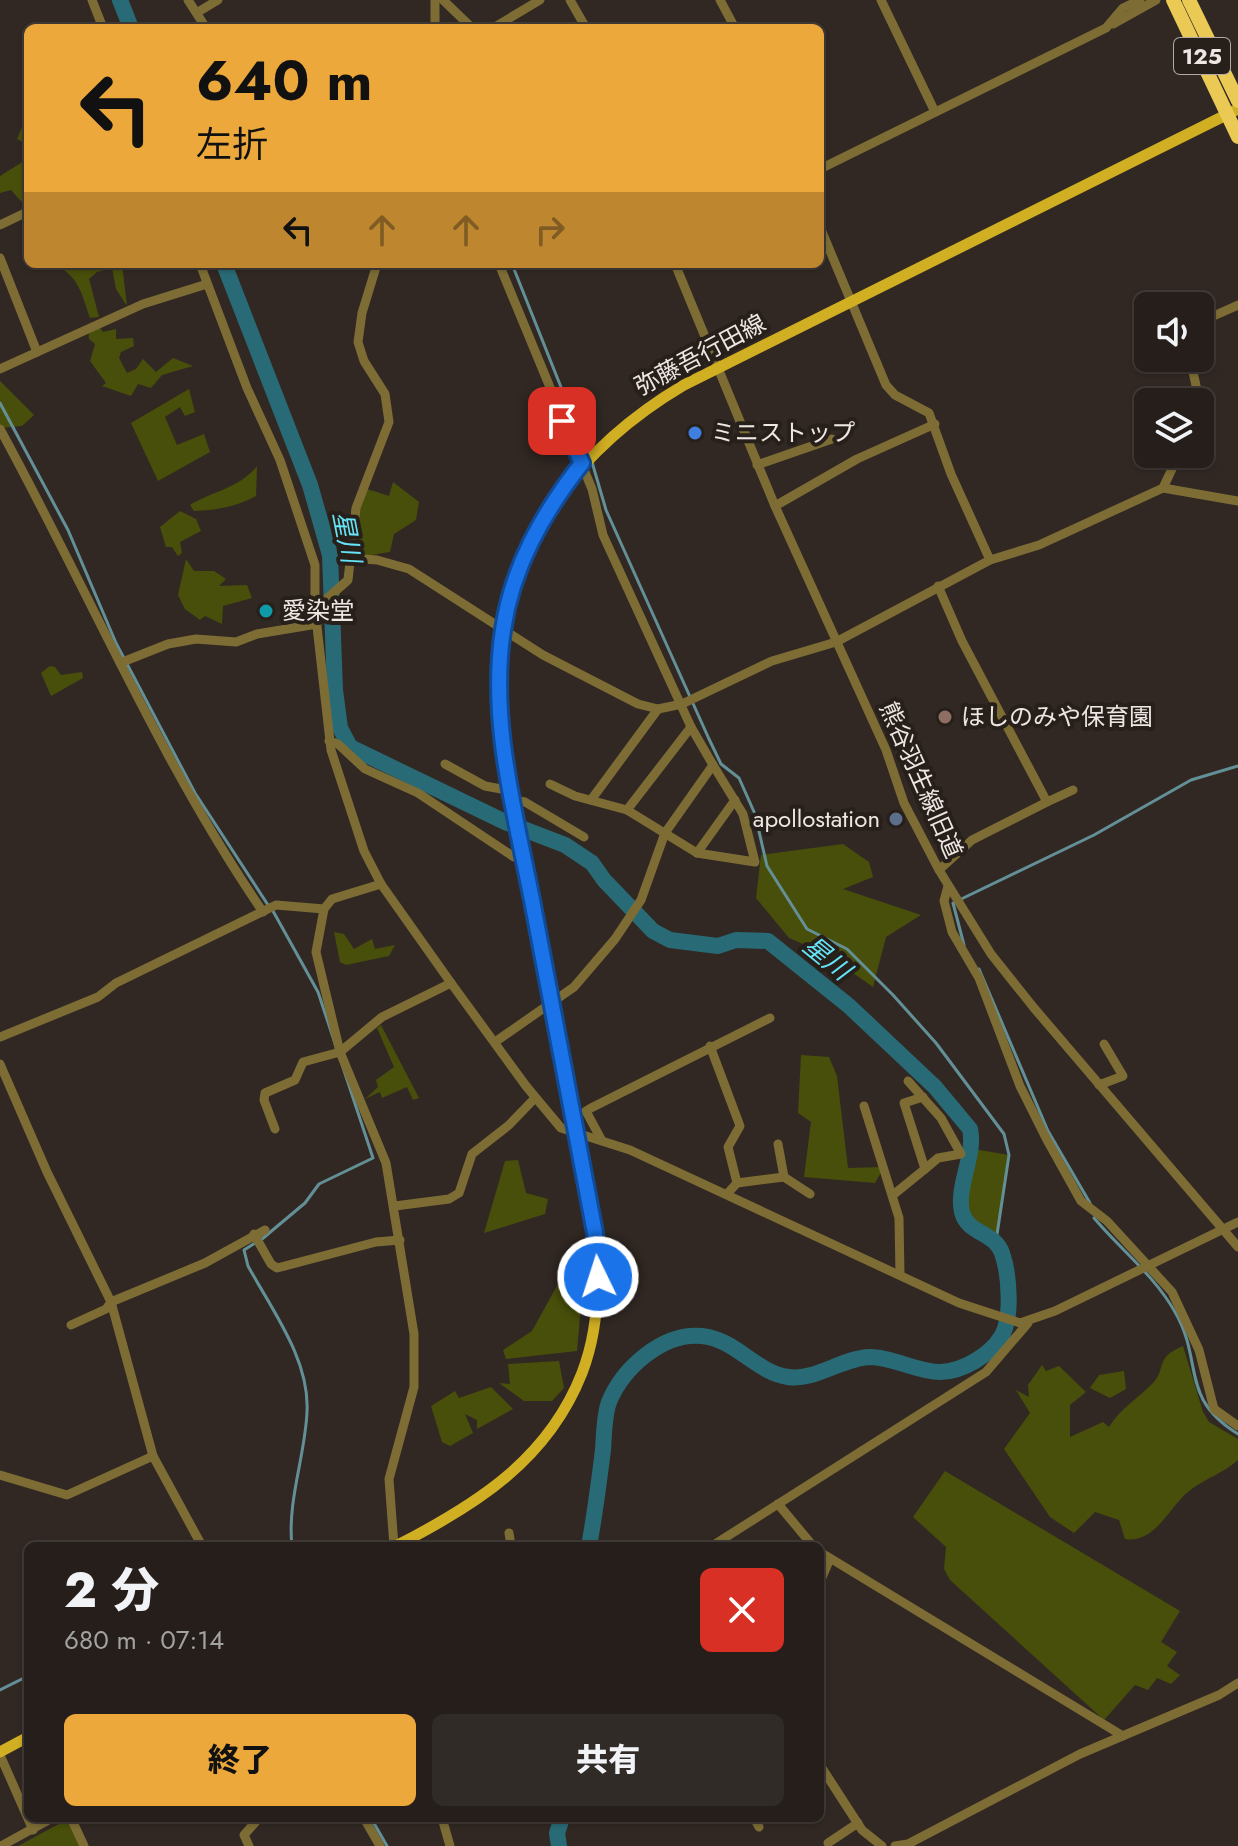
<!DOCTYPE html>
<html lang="ja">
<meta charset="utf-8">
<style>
:root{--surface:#251e1a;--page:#312b27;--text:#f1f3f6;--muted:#a3a2a2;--line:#423c39;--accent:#eda83b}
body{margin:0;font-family:Jost,"Noto Sans JP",sans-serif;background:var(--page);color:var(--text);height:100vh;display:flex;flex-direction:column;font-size:30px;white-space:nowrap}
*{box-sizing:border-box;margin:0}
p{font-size:26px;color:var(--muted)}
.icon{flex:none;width:44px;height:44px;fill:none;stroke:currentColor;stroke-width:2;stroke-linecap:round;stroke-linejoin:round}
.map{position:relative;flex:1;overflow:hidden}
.side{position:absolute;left:24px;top:1542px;width:800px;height:280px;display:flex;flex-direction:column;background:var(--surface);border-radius:12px;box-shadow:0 2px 6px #0004,0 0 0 2px var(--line)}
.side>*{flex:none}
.guide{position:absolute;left:24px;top:24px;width:800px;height:244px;border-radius:12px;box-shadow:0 2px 6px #0004,0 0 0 2px var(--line);background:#eda83b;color:#111;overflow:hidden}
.controls{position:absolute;left:1134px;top:292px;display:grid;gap:16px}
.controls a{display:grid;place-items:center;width:80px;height:80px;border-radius:12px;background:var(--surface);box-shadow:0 2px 6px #0004,0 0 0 2px var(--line);font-size:40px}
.pin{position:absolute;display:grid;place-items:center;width:68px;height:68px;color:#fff;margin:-34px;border-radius:16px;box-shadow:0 4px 12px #0006}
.me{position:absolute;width:88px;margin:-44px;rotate:356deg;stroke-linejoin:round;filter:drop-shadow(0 0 6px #0008)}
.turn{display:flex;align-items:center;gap:28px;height:168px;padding:0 40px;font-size:36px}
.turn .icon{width:104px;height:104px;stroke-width:2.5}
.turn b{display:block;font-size:56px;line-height:68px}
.lanes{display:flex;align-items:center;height:76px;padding:0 40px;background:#0003;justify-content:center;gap:40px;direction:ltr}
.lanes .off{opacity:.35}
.round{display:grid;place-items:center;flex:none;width:84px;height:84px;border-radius:12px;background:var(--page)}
.overview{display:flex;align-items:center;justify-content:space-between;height:136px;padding:0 40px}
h1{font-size:48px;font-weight:800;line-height:60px}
.cta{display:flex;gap:16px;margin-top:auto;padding:16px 40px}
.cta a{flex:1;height:92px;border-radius:12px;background:var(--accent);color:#111;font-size:32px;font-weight:800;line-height:92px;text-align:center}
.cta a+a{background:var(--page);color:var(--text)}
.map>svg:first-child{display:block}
.green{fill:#484f0a}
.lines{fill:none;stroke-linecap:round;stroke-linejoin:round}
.stream{stroke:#639097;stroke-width:3}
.river{stroke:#286b76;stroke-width:16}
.minor{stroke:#7d6d35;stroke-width:9}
.major{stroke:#d1af22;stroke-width:11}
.highway{stroke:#eaca54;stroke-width:14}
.route-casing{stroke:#114b97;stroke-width:20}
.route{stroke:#1a73e8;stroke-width:14}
.shop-dot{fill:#3f7fe0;stroke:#271f19;stroke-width:3}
.culture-dot{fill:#0f9aa8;stroke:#271f19;stroke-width:3}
.education-dot{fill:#8d6e63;stroke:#271f19;stroke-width:3}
.service-dot{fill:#5c6f8a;stroke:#271f19;stroke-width:3}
.labels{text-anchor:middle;stroke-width:8;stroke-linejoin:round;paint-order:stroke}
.shield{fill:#271f19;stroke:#b2aaa6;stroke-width:2}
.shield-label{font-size:22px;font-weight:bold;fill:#ede6e3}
.street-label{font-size:24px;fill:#ede6e3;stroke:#271f19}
.poi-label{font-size:24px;fill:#ede6e3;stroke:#271f19;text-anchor:start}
.water-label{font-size:26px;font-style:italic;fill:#65e5f9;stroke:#271f19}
</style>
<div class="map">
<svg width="1238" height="1846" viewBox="0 0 1238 1846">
<rect width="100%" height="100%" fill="#312823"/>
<g class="green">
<polygon points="22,127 28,127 28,209 11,190 0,193 0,176 24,161 25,143 17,139"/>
<path d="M51 264H122L127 306 116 289 112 268 97 272 89 279 99 317 90 318C81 292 78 273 51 264Z"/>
<polygon points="88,324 97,324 103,332 116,329 116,339 133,338 134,346 121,352 119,358 127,373 136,369 143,359 156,372 173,358 193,366 162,375 151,388 138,384 131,396 102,386 106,383 90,361 95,344 89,339"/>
<polygon points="0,381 34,415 22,426 0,428"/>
<polygon points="189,389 195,412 185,416 180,407 165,417 177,445 204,434 210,452 158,481 131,423"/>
<path d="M257 466 256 496C236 507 217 510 194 511L190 505C213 491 240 488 257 466Z"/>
<polygon points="393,482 419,502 416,520 394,534 390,552 353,558 352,538 364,488 389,496"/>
<polygon points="180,511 196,519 201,531 180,542 182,553 178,556 172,547 166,547 160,527"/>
<polygon points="186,559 194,571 214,571 226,579 219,586 247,585 252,598 223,606 222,624 205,616 200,620 185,609 178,595"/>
<polygon points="50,666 55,667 61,675 82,672 83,678 51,696 41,673"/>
<polygon points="843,844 869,862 873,877 843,889 921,915 886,937 873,987 826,954 789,938 756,898 761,855"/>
<polygon points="334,932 344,934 354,949 372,939 375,949 395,945 389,956 346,965 340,962"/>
<polygon points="381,1025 419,1098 413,1100 407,1087 382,1098 380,1092 365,1099 378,1087 376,1080 394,1067 377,1028"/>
<polygon points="801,1055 829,1057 837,1076 848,1168 884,1167 875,1183 804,1177 811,1122 798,1113"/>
<polygon points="968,1148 1009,1155 996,1241 966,1224 961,1210"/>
<polygon points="518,1160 526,1193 548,1199 545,1214 484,1233 505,1161"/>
<polygon points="584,1271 577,1351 506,1359 503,1350 532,1331 558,1284"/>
<path d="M1183 1346 1203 1412 1209 1422 1238 1439V1460C1224 1473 1204 1479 1189 1491 1169 1507 1155 1544 1125 1539L1119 1520 1095 1512 1074 1533 1050 1517 1004 1449 1030 1413 1016 1390 1029 1397 1028 1385 1042 1365 1046 1371 1059 1366 1086 1392 1070 1405V1437L1103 1422 1109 1427C1121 1408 1137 1399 1153 1383 1167 1368 1154 1358 1183 1346Z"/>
<polygon points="559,1361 564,1388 552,1401 524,1401 499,1383 510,1384 508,1364"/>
<polygon points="1124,1371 1126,1389 1110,1398 1090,1388 1099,1375"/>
<polygon points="491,1387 513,1409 477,1429 477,1420 465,1414 473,1433 450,1446 442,1442 431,1406 455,1391 459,1398"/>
<polygon points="945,1471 1180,1611 1161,1642 1177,1652 1167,1666 1180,1675 1171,1684 1157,1678 1148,1690 1135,1685 1104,1720 950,1580 944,1569 946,1547 913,1517"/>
<polygon points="68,1819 81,1846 18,1846"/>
</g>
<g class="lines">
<g class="stream">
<polyline points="512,264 588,455"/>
<polyline points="0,403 68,530 116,643 195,793 268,905"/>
<polyline points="592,462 606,510 709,739 721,764 739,778 755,814 767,866 807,929 847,949 893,995 936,1043 1004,1134 1009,1155 996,1241"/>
<polyline points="964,945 953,903 1094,835 1191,780 1238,766"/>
<polyline points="979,969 1048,1131 1090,1203"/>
<path d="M1097 1215 1094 1218C1121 1250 1154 1275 1175 1312 1204 1362 1179 1398 1238 1434"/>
<polyline points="262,1239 305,1203 319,1184 373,1158 318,992 273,911"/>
<path d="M255 1243 244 1250 248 1266C272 1310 310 1360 307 1412 305 1457 287 1501 292 1546"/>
<polyline points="0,1690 28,1676"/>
<polyline points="371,1818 387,1846"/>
</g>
<g class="river">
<polyline points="120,0 131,28"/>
<path d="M224 264 310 485 330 555 335 690 340 728 350 747 505 822 565 845 592 863 604 880 653 931 670 940 718 946 736 940 768 941 849 1006 935 1087 970 1129C976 1155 956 1186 962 1212 967 1234 995 1232 1002 1253 1009 1273 1013 1318 1001 1337 990 1355 962 1372 940 1372 917 1372 893 1357 870 1357 842 1358 815 1381 788 1377 757 1373 735 1339 702 1336 663 1332 623 1368 609 1402 604 1416 604 1435 603 1450 599 1482 595 1514 589 1546"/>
<polyline points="559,1846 557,1833 562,1818"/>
</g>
<g class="minor">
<polyline points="92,0 103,28"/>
<polyline points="188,0 206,28"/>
<polyline points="443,0 472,28"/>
<polyline points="570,0 586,28"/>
<polyline points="720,0 735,28"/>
<polyline points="881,0 935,112"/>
<polyline points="198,12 218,0"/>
<polyline points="1113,24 1156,0"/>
<polyline points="435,28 435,0"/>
<polyline points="493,28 540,0"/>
<polyline points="820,169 1106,28 1123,8 1140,0"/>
<polyline points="0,225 25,213 28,216"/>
<polyline points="820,227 886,385 895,395 929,413 951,474 990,560"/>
<polyline points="0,258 37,352"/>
<polyline points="200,264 247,388 280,460 315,565 315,609 331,750 364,851 381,884 451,983 526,1086 561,1128 630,1150 959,1303 1020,1323 1055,1311 1238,1222"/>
<polyline points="675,264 775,506 886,750 904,803 939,870 991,954 1034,1008 1238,1247"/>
<polyline points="1200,322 1238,305"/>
<polyline points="1190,358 1200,404"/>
<polyline points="0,369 143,304 207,284"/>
<path d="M0 429C88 590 159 760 263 912"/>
<polyline points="757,465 832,439"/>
<polyline points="1163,488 1179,454"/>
<polyline points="775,506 857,459 935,424"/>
<polyline points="349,558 377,560 409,569 543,655 638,704 658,709 682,704 772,661 836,642 990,560 1039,545 1163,488 1238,501"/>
<polyline points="938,586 962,641 1047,802 972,840 939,870"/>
<polyline points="315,609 348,580 356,508 389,422 385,394 364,361 358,342 362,313 377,264"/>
<polyline points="120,663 168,644 196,639 236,642 257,634 317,624"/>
<polyline points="691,727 627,810 697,853 755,862 743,814 713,765"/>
<polyline points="329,741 338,744 365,769 418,793 514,857 524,857"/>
<polyline points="445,764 485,786 512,791"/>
<polyline points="550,784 575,796 627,810"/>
<polyline points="513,800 525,802 584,837"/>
<polyline points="591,800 658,709"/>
<polyline points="1047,802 1073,790"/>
<polyline points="697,853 735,800"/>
<polyline points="381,884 332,899 324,909 316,952 340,1052 386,1163 414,1334 414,1387 389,1479 394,1546"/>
<polyline points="948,886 944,901 952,932 979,978 1020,1086 1046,1138 1081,1201 1107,1221 1172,1292 1199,1350 1214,1409 1238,1426"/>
<polyline points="0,1037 98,997 116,983 276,905 324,909"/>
<polyline points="495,1042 574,987 615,939 641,900 665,833 713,765 691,727 603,535 592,489 499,264"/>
<polyline points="710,1046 740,1126 728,1147 737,1183 727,1194"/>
<polyline points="0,1064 47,1172 111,1302 153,1456 202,1546"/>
<polyline points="908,1081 941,1118 961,1154 938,1158 925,1169"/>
<polyline points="1099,1085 1123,1076 1104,1044"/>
<polyline points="864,1106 899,1218 900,1275"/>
<polyline points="275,1129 264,1100 265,1093 295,1080 303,1062 340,1052 382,1017 451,983"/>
<polyline points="601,1139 586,1111 591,1108 770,1018"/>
<polyline points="778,1144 784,1177"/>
<polyline points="737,1183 784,1177 810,1194"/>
<polyline points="893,1195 925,1169 904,1103 923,1097"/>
<polyline points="395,1206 449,1199 459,1193 472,1154 509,1125 535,1098"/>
<polyline points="254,1234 271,1264 277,1268 376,1242 400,1240"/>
<polyline points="71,1325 106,1309 111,1302 205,1263 265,1230"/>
<polyline points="0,1475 67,1495 153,1456"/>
<polyline points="778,1504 813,1546"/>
<polyline points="509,1533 511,1546"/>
<polyline points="712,1546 986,1372 1028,1323"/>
<polyline points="820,1552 1123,1736"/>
<polyline points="820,1582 829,1561"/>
<polyline points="0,1755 33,1830"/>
<polyline points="820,1765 862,1830 882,1846"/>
<polyline points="71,1818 84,1846"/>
<polyline points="364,1818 380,1846"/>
<polyline points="442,1818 450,1846"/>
<polyline points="754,1818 759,1827"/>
<polyline points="828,1843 858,1823"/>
<polyline points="1,1846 52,1818"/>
<polyline points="249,1846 244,1835 259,1818"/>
<polyline points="895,1846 908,1844 1080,1754 1219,1695 1238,1683"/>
</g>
<g class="major">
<path d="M396 1546C476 1505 548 1460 582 1373 612 1295 591 1215 576 1136 561 1053 545 969 529 886 515 813 497 737 499 661 504 540 584 444 684 385L1238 109"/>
<polyline points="0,1752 28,1737"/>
</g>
<g class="highway">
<polyline points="1173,0 1238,137"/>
<polyline points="1189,0 1238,101"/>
</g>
</g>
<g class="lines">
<defs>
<path id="route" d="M562 421 582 463C543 513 512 567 503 630 489 719 515 813 532 900 553 1011 574 1122 595 1233L598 1277"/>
</defs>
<use href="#route" class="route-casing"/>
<use href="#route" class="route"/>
</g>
<circle class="shop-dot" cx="695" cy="433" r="8"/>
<circle class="culture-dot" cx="266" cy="611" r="8"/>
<circle class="education-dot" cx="945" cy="717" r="8"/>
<circle class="service-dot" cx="896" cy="819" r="8"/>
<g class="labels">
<rect class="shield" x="1174" y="38" width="56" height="36" rx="6"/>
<g class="shield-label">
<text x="1202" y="64">125</text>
</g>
<g class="street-label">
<text transform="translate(700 355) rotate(-28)" y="8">弥藤吾行田線</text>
<text transform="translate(921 780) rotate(66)" y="8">熊谷羽生線旧道</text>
</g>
<g class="poi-label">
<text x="711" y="441">ミニストップ</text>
<text x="282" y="619">愛染堂</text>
<text x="961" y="725">ほしのみや保育園</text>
<text x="880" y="827" text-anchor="end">apollostation</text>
</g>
<g class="water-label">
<text transform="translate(347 537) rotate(79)" y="9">星川</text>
<text transform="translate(827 958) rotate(39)" y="9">星川</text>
</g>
</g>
</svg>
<div class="controls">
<a><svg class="icon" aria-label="sound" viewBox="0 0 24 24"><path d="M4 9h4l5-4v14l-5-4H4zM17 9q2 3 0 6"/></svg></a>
<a><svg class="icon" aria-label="layers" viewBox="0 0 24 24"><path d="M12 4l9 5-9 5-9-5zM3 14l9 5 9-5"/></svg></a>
</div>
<div class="pin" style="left:562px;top:421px;background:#d93025"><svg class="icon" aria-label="arrive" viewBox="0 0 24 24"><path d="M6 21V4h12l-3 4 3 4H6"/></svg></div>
<svg class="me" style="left:598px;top:1277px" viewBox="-20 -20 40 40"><circle r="17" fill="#1a73e8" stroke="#fff" stroke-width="3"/><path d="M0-11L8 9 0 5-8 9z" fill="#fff"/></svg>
<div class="guide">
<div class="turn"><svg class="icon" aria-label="left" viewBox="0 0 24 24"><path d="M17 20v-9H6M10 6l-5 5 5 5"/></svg><div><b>640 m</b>左折</div></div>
<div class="lanes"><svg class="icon" aria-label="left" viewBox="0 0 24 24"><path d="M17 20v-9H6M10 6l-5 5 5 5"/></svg><svg class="icon off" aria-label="ahead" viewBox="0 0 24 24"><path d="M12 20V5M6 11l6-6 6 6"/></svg><svg class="icon off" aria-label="ahead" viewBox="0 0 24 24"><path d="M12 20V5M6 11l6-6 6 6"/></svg><svg class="icon off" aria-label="right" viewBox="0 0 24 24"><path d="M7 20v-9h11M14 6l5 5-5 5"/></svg></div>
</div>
<section class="side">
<div class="overview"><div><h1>2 分</h1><p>680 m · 07:14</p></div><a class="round" style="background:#d93025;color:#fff"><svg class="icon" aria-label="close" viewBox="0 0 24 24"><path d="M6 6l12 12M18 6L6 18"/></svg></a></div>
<div class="cta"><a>終了</a><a>共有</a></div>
</section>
</div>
